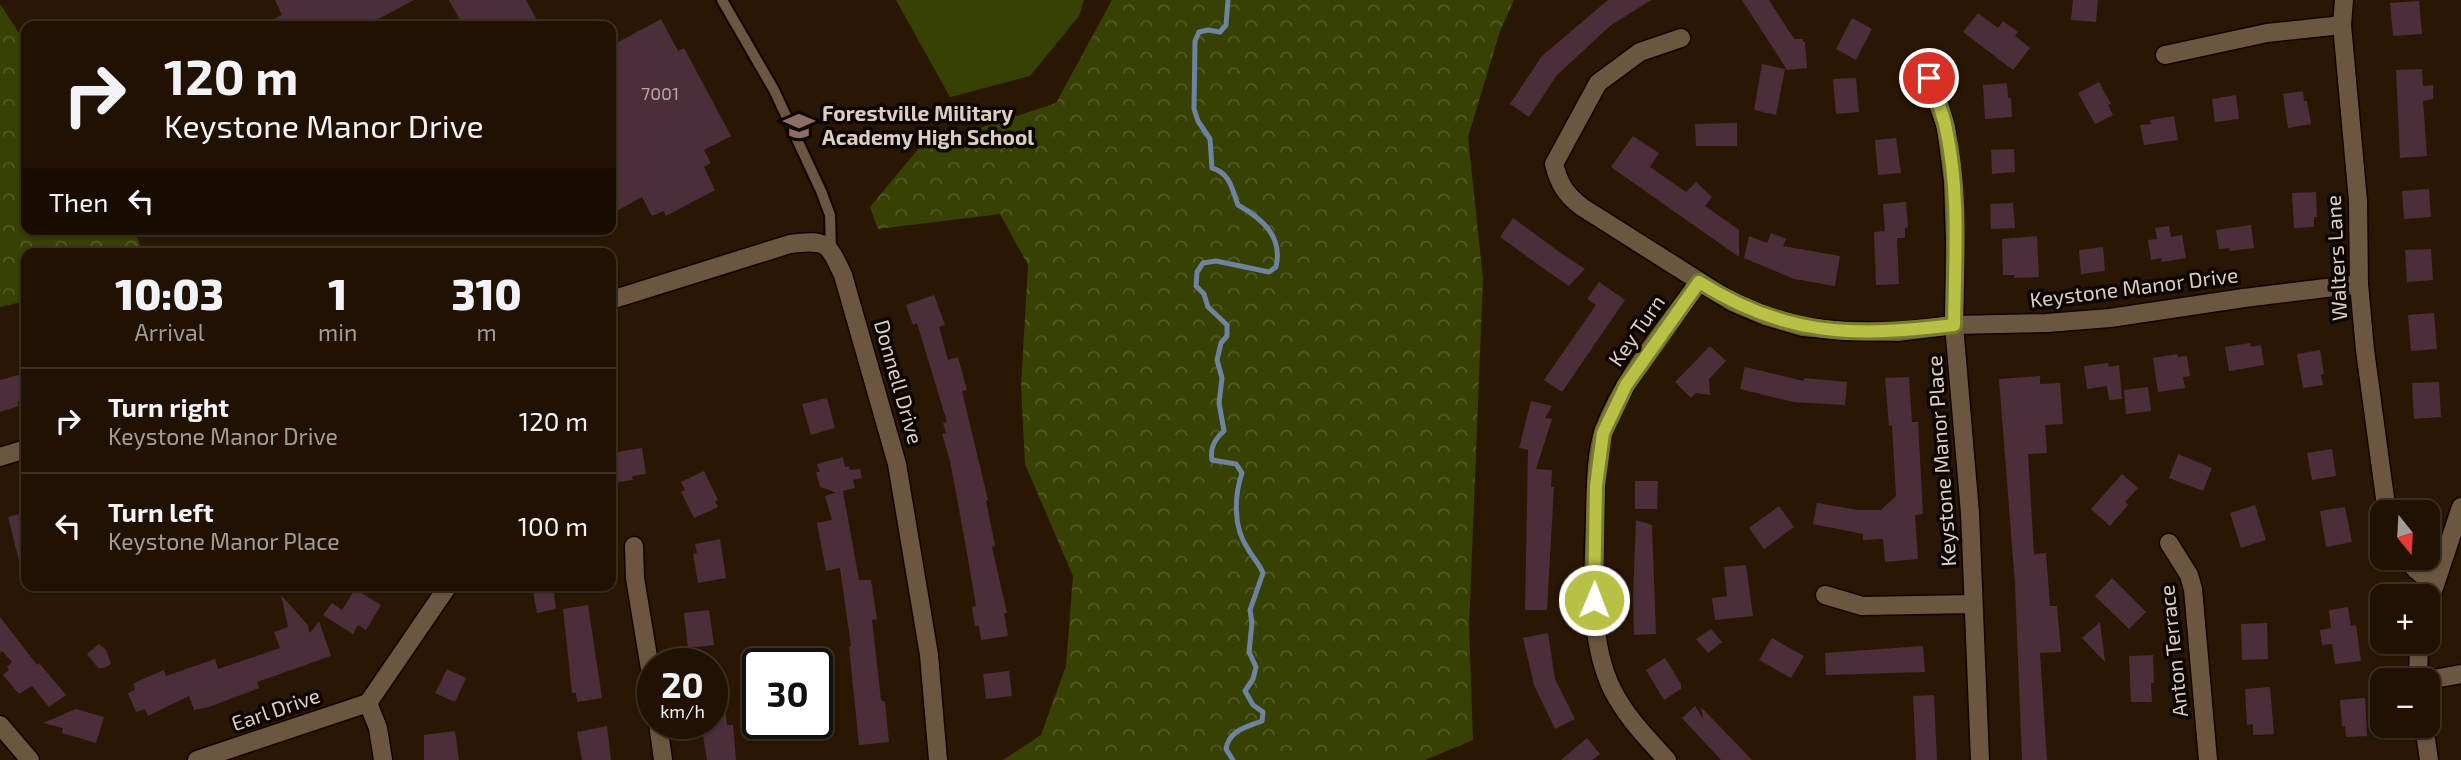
<!DOCTYPE html>
<meta charset="utf-8">
<style>
:root{--surface:#201102;--page:#2d1f11;--text:#f1f3f6;--muted:#a29d99;--line:#3d3124}
body{margin:0;font-family:"Exo 2",sans-serif;background:var(--page);color:var(--text);height:100vh;display:flex;flex-direction:column;font-size:26px;white-space:nowrap}
*{box-sizing:border-box;margin:0}
p{font-size:23px;color:var(--muted)}
.icon{flex:none;width:38px;height:38px;fill:none;stroke:currentColor;stroke-width:2;stroke-linecap:round;stroke-linejoin:round}
.map{position:relative;flex:1;overflow:hidden}
.details{position:absolute;left:21px;top:248px;width:595px;height:343px;display:flex;flex-direction:column;background:var(--surface);border-radius:14px;box-shadow:0 2px 5px #0004,0 0 0 2px var(--line)}
.details>*{flex:none}
.top-card{position:absolute;left:21px;top:21px;width:595px;height:214px;border-radius:14px;box-shadow:0 2px 5px #0004,0 0 0 2px var(--line);background:#201102;color:var(--text);overflow:hidden}
.needle{width:46px;rotate:162deg}
.tools{position:absolute;left:2370px;top:500px;display:grid;gap:14px}
.tools a{display:grid;place-items:center;width:70px;height:70px;border-radius:14px;background:var(--surface);box-shadow:0 2px 5px #0004,0 0 0 2px var(--line);font-size:35px}
.speed{position:absolute;left:637px;top:648px;display:flex;gap:14px;font-size:35px;font-weight:700;text-align:center}
.speed>*{display:grid;place-content:center;width:91px;height:91px;border-radius:50%;background:var(--surface);box-shadow:0 2px 5px #0004,0 0 0 2px var(--line);line-height:1}
.speed small{font-size:18px;font-weight:400}
.speed .limit{border:4px solid #111;border-radius:10px;background:#fff;color:#111}
.pin{position:absolute;display:grid;place-items:center;width:60px;height:60px;color:#fff;margin:-30px;border:4px solid #fff;border-radius:50%;box-shadow:0 2px 7px #0007}
.me{position:absolute;width:77px;margin:-38px;rotate:1deg;stroke-linejoin:round;filter:drop-shadow(0 0 5px #0008)}
.turn{display:flex;align-items:center;gap:24px;height:147px;padding:0 28px;font-size:32px}
.turn .icon{width:91px;height:91px;stroke-width:2.5}
.turn b{display:block;font-size:49px;line-height:60px}
.then{display:flex;align-items:center;height:66px;padding:0 28px;background:#0003;gap:14px;font-size:26px}
.eta{display:flex;justify-content:space-evenly;align-items:center;height:119px;text-align:center}
.eta b{font-size:42px;font-weight:800;line-height:49px}
ul{padding:0;list-style:none}
li{display:flex;align-items:center;gap:21px;height:105px;padding:0 28px;border-top:2px solid var(--line)}
li div{flex:1}
li b{display:block;font-size:26px}
li em{font-style:normal}
.map>svg:first-child{display:block}
.forest{fill:url(#forest-crowns)}
.pitch{fill:#374103}
.lines{fill:none;stroke-linecap:round;stroke-linejoin:round}
.stream{stroke:#6d839f;stroke-width:5}
.building{fill:#4b2e39}
.service-casing{stroke:#110300;stroke-width:14}
.minor-casing{stroke:#110300;stroke-width:21}
.service{stroke:#6c5640;stroke-width:10}
.minor{stroke:#6c5640;stroke-width:18}
.route-casing{stroke:#787d2e;stroke-width:18}
.route{stroke:#b9c046;stroke-width:12}
.labels{text-anchor:middle;stroke-width:7;stroke-linejoin:round;paint-order:stroke}
.number-label{font-size:18px;fill:#b8a7a0}
.poi-label{font-size:21px;font-weight:bold;fill:#dccfc2;stroke:#0c0501;text-anchor:start}
.street-label{font-size:21px;fill:#dccfc2;stroke:#0c0501}
</style>
<div class="map">
<svg width="2461" height="760" viewBox="0 0 2461 760">
<defs>
<pattern id="forest-crowns" width="20" height="18" patternUnits="userSpaceOnUse" patternTransform="scale(1.75)"><rect width="20" height="18" fill="#374103"/><path d="M2 6a3 3 0 1 1 6 0M12 15a3 3 0 1 1 6 0" fill="none" stroke="#535b26"/></pattern>
</defs>
<rect width="100%" height="100%" fill="#2a1703"/>
<g class="forest">
<polygon points="1112,0 1514,0 1500,31 1468,137 1483,279 1469,627 1473,740 1425,760 1003,760 1041,735 1066,666 1073,576 1025,464 1021,386 1028,265 1000,214 878,229 870,207 919,148 1056,103"/>
<polygon points="0,4 26,44 26,229 134,229 143,254 26,254 26,301 0,307"/>
</g>
<polygon class="pitch" points="896,0 1084,0 1079,16 1030,76 950,97"/>
<g class="lines">
<path class="stream" d="M1228 0 1226 25 1220 32 1208 30 1199 32 1195 41 1194 109 1198 121 1210 139 1212 168C1230 173 1232 189 1238 205 1263 219 1283 237 1276 267L1269 272 1216 261 1203 263 1197 272 1196 286 1204 294 1208 307 1227 325V336L1221 343 1217 360 1222 378 1219 403 1224 431C1214 440 1210 448 1212 460L1236 464 1242 473C1234 497 1233 527 1248 549 1253 558 1259 563 1263 573L1250 610 1252 623 1249 652 1256 667 1253 679 1245 691 1253 705 1263 712 1262 721C1247 727 1229 730 1226 749L1233 760"/>
</g>
<g class="building">
<polygon points="275,0 414,0 365,26 260,26 282,15"/>
<polygon points="449,0 526,0 540,26 463,26"/>
<polygon points="1608,0 1651,0 1610,26 1557,75 1529,117 1510,104 1542,56"/>
<polygon points="1742,0 1769,0 1794,39 1803,39 1803,42 1805,42 1807,68 1787,70"/>
<polygon points="2073,0 2098,0 2096,22 2071,20"/>
<polygon points="2419,1 2422,34 2393,36 2390,3"/>
<polygon points="1978,13 1998,28 2003,21 2018,32 2015,36 2030,48 2013,70 1963,32"/>
<polygon points="1852,18 1872,29 1856,60 1836,49"/>
<polygon points="661,19 678,51 684,48 731,136 704,150 711,163 704,167 715,190 666,216 664,211 652,216 642,197 611,214 611,46"/>
<polygon points="1762,64 1785,69 1776,115 1754,110"/>
<polygon points="2422,69 2423,86 2433,85 2433,99 2423,101 2427,156 2400,158 2396,70"/>
<polygon points="1856,78 1859,112 1836,114 1833,79"/>
<polygon points="2099,82 2111,104 2108,105 2113,115 2095,124 2078,93"/>
<polygon points="2007,83 2008,98 2011,98 2012,117 1985,119 1983,85"/>
<polygon points="2303,91 2304,101 2307,101 2311,124 2288,128 2283,94"/>
<polygon points="2236,95 2239,119 2215,122 2212,99"/>
<polygon points="2174,116 2178,140 2144,145 2140,125 2151,124 2150,120"/>
<polygon points="1737,123 1737,146 1696,146 1695,124"/>
<polygon points="1633,136 1659,153 1650,167 1686,192 1696,182 1712,197 1705,206 1739,230 1739,257 1611,167"/>
<polygon points="1896,138 1901,173 1878,175 1875,140"/>
<polygon points="2014,149 2015,172 1992,174 1991,150"/>
<polygon points="2429,189 2431,217 2404,219 2402,191"/>
<polygon points="2316,192 2317,217 2314,217 2314,227 2294,228 2292,193"/>
<polygon points="1906,202 1908,227 1905,228 1905,238 1897,238 1899,284 1876,285 1874,232 1885,231 1883,204"/>
<polygon points="2013,203 2015,228 1991,229 1990,204"/>
<polygon points="1513,218 1558,251 1585,269 1569,286 1540,266 1500,237"/>
<polygon points="2251,225 2254,248 2230,251 2229,248 2219,249 2216,230"/>
<polygon points="2169,226 2171,237 2182,235 2186,258 2162,262 2161,258 2151,260 2148,240 2157,239 2155,228"/>
<polygon points="1771,233 1786,239 1783,246 1840,256 1835,286 1794,279 1744,258 1749,236 1767,243"/>
<polygon points="2037,236 2039,277 2014,278 2014,275 2003,275 2002,239"/>
<polygon points="2103,247 2105,271 2081,274 2079,250"/>
<polygon points="2431,249 2433,280 2407,282 2405,250"/>
<polygon points="1599,282 1625,300 1562,392 1544,380 1596,305 1587,299"/>
<polygon points="934,295 945,325 939,327 948,360 958,357 967,390 962,391 988,500 986,501 995,546 992,547 1007,613 1004,613 1008,636 981,640 979,626 975,626 972,607 976,606 965,542 950,461 942,434 946,433 943,423 947,422 917,323 913,325 906,305"/>
<polygon points="2434,313 2437,349 2411,351 2408,315"/>
<polygon points="2250,343 2251,347 2261,345 2264,365 2229,371 2225,347"/>
<polygon points="1710,346 1726,361 1709,379 1710,395 1696,393 1691,398 1675,382"/>
<polygon points="2320,350 2324,374 2321,375 2323,385 2303,388 2297,354"/>
<polygon points="2177,354 2178,357 2187,356 2190,376 2183,377 2185,388 2158,392 2153,358"/>
<polygon points="2108,363 2109,367 2119,365 2122,399 2109,400 2107,386 2087,389 2084,366"/>
<polygon points="1745,367 1804,381 1804,378 1847,382 1845,405 1793,402 1740,389"/>
<polygon points="22,374 26,400 17,402 19,406 0,412 0,380"/>
<polygon points="2040,376 2040,384 2060,383 2063,424 2045,425 2047,453 2028,454 2034,554 2046,553 2050,606 2057,606 2061,652 2040,653 2047,760 2022,760 2015,584 1999,379"/>
<polygon points="1909,377 1912,422 1918,422 1921,477 1923,514 1915,515 1918,559 1885,562 1883,539 1863,540 1863,534 1813,524 1817,503 1858,510 1881,510 1896,496 1892,425 1889,426 1885,378"/>
<polygon points="2439,382 2441,417 2414,419 2412,383"/>
<polygon points="2148,387 2151,411 2126,414 2124,390"/>
<polygon points="827,398 835,428 811,435 802,404"/>
<polygon points="1531,401 1552,406 1545,418 1552,419 1536,469 1552,470 1551,487 1554,487 1547,610 1525,610 1528,450 1519,448"/>
<polygon points="642,448 646,474 632,476 633,480 611,483 611,453"/>
<polygon points="2332,449 2336,476 2312,480 2307,453"/>
<polygon points="2178,454 2212,468 2203,491 2169,478"/>
<polygon points="843,457 845,467 849,466 850,470 860,469 862,478 853,480 855,488 843,491 859,580 871,580 877,619 872,620 881,700 885,702 889,742 859,745 849,647 851,646 840,568 826,571 817,523 832,520 825,496 842,491 837,493 820,487 816,472 820,472 817,464"/>
<polygon points="704,471 718,500 715,501 718,507 694,518 681,492 685,490 681,482"/>
<polygon points="2122,474 2138,488 2125,502 2128,505 2110,526 2091,509"/>
<polygon points="1635,481 1658,481 1657,509 1635,509"/>
<polygon points="2255,505 2266,540 2241,548 2230,513"/>
<polygon points="1779,506 1794,527 1764,549 1749,528"/>
<polygon points="2345,507 2352,542 2326,547 2320,511"/>
<polygon points="26,512 26,568 21,569 8,517"/>
<polygon points="1636,520 1652,525 1656,634 1634,635 1633,595"/>
<polygon points="720,539 726,578 698,583 693,554 697,553 695,544"/>
<polygon points="1746,565 1753,616 1715,620 1712,598 1727,596 1724,567"/>
<polygon points="2112,578 2146,612 2129,629 2095,596"/>
<polygon points="532,586 553,586 556,609 537,613"/>
<polygon points="355,589 381,605 366,630 358,625 353,634 323,615 332,603 342,610"/>
<polygon points="281,595 307,624 310,633 319,621 331,656 257,682 259,688 209,707 194,710 189,696 148,716 145,709 136,712 128,693 135,690 133,684 145,678 164,670 166,676 215,659 218,669 280,648 274,632 288,627"/>
<polygon points="588,605 602,698 577,702 576,693 572,693 563,609"/>
<polygon points="2348,607 2351,626 2356,625 2361,661 2335,664 2332,644 2322,645 2320,630 2331,628 2329,610"/>
<polygon points="709,610 714,645 688,648 684,613"/>
<polygon points="0,617 37,665 39,663 66,695 49,707 32,686 19,694 3,675 9,670 7,667 12,662 2,651 0,653"/>
<polygon points="2100,622 2105,662 2082,638"/>
<polygon points="2267,623 2268,659 2242,660 2241,624"/>
<polygon points="1711,629 1722,642 1708,653 1696,639"/>
<polygon points="1548,633 1555,679 1575,719 1555,729 1534,685 1523,638"/>
<polygon points="1772,638 1804,656 1791,678 1759,660"/>
<polygon points="99,644 106,650 111,664 104,668 98,668 87,654"/>
<polygon points="1923,646 1925,672 1826,675 1825,653"/>
<polygon points="2153,655 2154,683 2151,683 2152,702 2131,702 2129,656"/>
<polygon points="1665,658 1681,684 1681,689 1664,700 1646,670"/>
<polygon points="447,669 466,678 455,702 435,693"/>
<polygon points="1009,671 1012,696 986,699 983,674"/>
<polygon points="712,680 722,680 727,725 733,725 736,760 707,760 702,729 712,727"/>
<polygon points="2270,687 2274,734 2253,735 2253,724 2247,725 2245,689"/>
<polygon points="1934,695 1937,760 1916,760 1913,696"/>
<polygon points="2365,698 2367,736 2346,737 2345,726 2342,726 2340,700"/>
<polygon points="1695,706 1703,719 1701,707 1752,760 1721,760 1682,718"/>
<polygon points="76,709 104,717 96,743 62,733 63,728 43,723"/>
<polygon points="607,726 611,760 582,760 577,732"/>
<polygon points="455,731 459,760 424,760 424,735"/>
<polygon points="1587,738 1600,754 1592,760 1561,760"/>
</g>
<g class="lines">
<defs>
<polyline id="service" points="722,0 774,90 821,191 830,215 831,249"/>
<g id="minor">
<polyline points="2344,0 2342,25 2358,201 2359,284 2365,350 2387,513"/>
<path d="M1681 38 1640 52 1598 83 1554 164C1559 184 1566 195 1582 207L1732 302 1765 316 1803 327 1844 331 1898 332 1954 325 2047 323 2110 318 2244 298 2359 284"/>
<polyline points="2165,55 2267,33 2342,25"/>
<polyline points="1929,78 1946,127 1953,181 1955,242 1954,325 1970,513 1980,760"/>
<path d="M611 300 790 244C827 239 828 243 843 275L897 464 929 655 938 760"/>
<polyline points="0,457 26,449"/>
<polyline points="2169,543 2189,575 2193,589 2208,760"/>
<polyline points="634,546 635,578 653,687"/>
<polyline points="2407,558 2416,570 2434,584"/>
<polyline points="1825,595 1862,606 1973,604"/>
<polyline points="2427,609 2461,507"/>
<polyline points="2418,681 2419,642"/>
<polyline points="2422,681 2461,674"/>
<polyline points="368,703 448,586"/>
<polyline points="368,703 378,728 383,760"/>
<polyline points="658,723 663,760"/>
<polyline points="0,725 30,760"/>
<polyline points="2424,726 2429,760"/>
<polyline points="197,760 368,703"/>
<path d="M1667 760C1646 737 1626 717 1612 689 1587 637 1594 571 1595 515 1596 488 1595 456 1604 430 1623 378 1666 328 1699 282"/>
</g>
</defs>
<use href="#service" class="service-casing"/>
<use href="#minor" class="minor-casing"/>
<use href="#service" class="service"/>
<use href="#minor" class="minor"/>
</g>
<g class="lines">
<defs>
<path id="route" d="M1594 600 1596 486 1603 433 1626 385 1699 282C1786 337 1855 337 1954 325 1955 261 1960 192 1946 129 1943 112 1935 95 1929 78"/>
</defs>
<use href="#route" class="route-casing"/>
<use href="#route" class="route"/>
</g>
<defs>
<symbol id="school-bare" viewBox="-9 -9 18 18"><path d="M0-5L7-2L0 1L-7-2ZM-4 1L0 2.5L4 1V4Q0 6-4 4Z" fill="#8d6e63" stroke="#0c0501" stroke-width="2.5" paint-order="stroke"/></symbol>
</defs>
<g fill-rule="evenodd">
<use href="#school-bare" x="777" y="104" width="44" height="44"/>
</g>
<g class="labels">
<g class="number-label">
<text x="660" y="100">7001</text>
</g>
<g class="poi-label">
<text x="822" y="121">Forestville Military<tspan x="822" dy="24">Academy High School</tspan></text>
</g>
<g class="street-label">
<text transform="translate(2337 258) rotate(-93)" y="7">Walters Lane</text>
<text transform="translate(2134 288) rotate(-7)" y="7">Keystone Manor Drive</text>
<text transform="translate(1637 331) rotate(-55)" y="7">Key Turn</text>
<text transform="translate(898 382) rotate(74)" y="7">Donnell Drive</text>
<text transform="translate(1942 461) rotate(-94)" y="7">Keystone Manor Place</text>
<text transform="translate(2174 651) rotate(-96)" y="7">Anton Terrace</text>
<text transform="translate(276 710) rotate(-19)" y="7">Earl Drive</text>
</g>
</g>
</svg>
<div class="tools">
<a><svg class="needle" viewBox="-14 -14 28 28"><path d="M0-13l5 13h-10z" fill="#e53935"/><path d="M0 13l5-13h-10z" fill="#a29d99"/></svg></a>
<a>+</a>
<a>−</a>
</div>
<div class="speed"><div>20<small>km/h</small></div><div class="limit">30</div></div>
<div class="pin" style="left:1929px;top:78px;background:#d93025"><svg class="icon" aria-label="arrive" viewBox="0 0 24 24"><path d="M6 21V4h12l-3 4 3 4H6"/></svg></div>
<svg class="me" style="left:1594px;top:600px" viewBox="-20 -20 40 40"><circle r="17" fill="#b9c046" stroke="#fff" stroke-width="3"/><path d="M0-11L8 9 0 5-8 9z" fill="#fff"/></svg>
<div class="top-card">
<div class="turn"><svg class="icon" aria-label="right" viewBox="0 0 24 24"><path d="M7 20v-9h11M14 6l5 5-5 5"/></svg><div><b>120 m</b>Keystone Manor Drive</div></div>
<div class="then">Then<svg class="icon" aria-label="left" viewBox="0 0 24 24"><path d="M17 20v-9H6M10 6l-5 5 5 5"/></svg></div>
</div>
<section class="details">
<div class="eta">
<div><b>10:03</b><p>Arrival</p></div>
<div><b>1</b><p>min</p></div>
<div><b>310</b><p>m</p></div>
</div>
<ul>
<li><svg class="icon" aria-label="right" viewBox="0 0 24 24"><path d="M7 20v-9h11M14 6l5 5-5 5"/></svg><div><b>Turn right</b><p>Keystone Manor Drive</p></div><em>120 m</em></li>
<li><svg class="icon" aria-label="left" viewBox="0 0 24 24"><path d="M17 20v-9H6M10 6l-5 5 5 5"/></svg><div><b>Turn left</b><p>Keystone Manor Place</p></div><em>100 m</em></li>
</ul>
</section>
</div>
